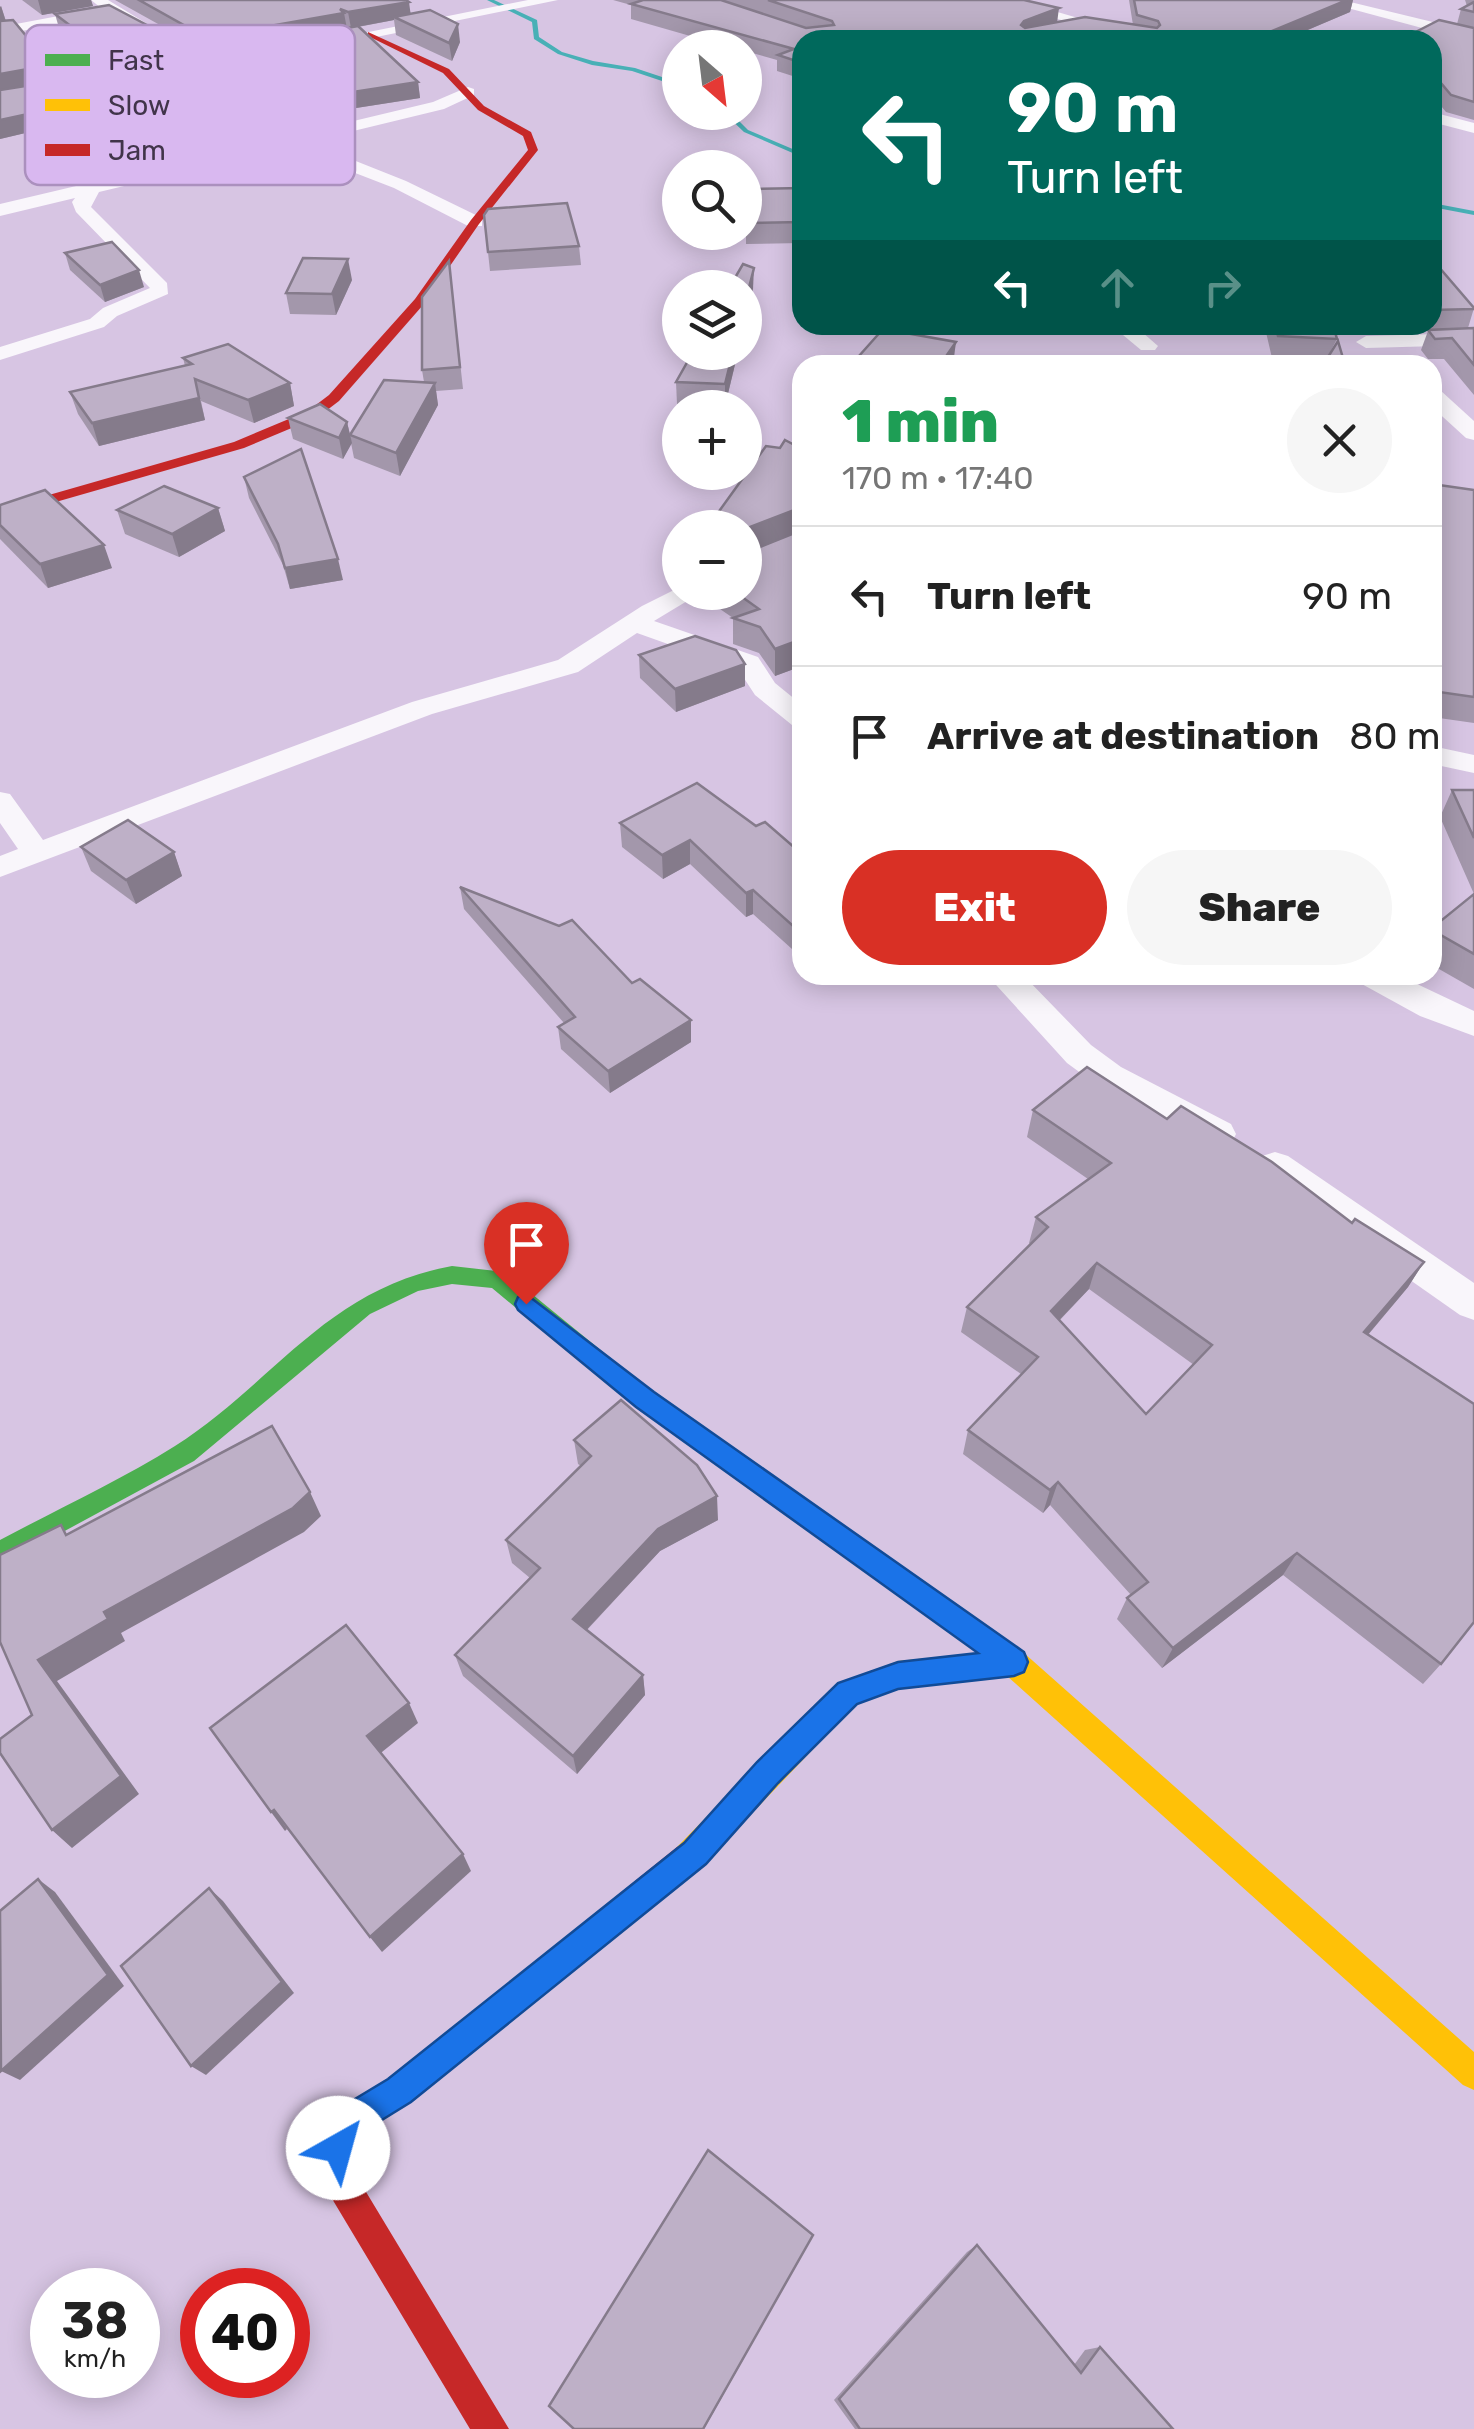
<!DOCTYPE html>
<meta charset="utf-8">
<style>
:root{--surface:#fff;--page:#f6f6f6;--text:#222;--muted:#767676;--line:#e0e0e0;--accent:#d93025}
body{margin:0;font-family:Rubik,sans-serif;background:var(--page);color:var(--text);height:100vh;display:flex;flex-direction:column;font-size:38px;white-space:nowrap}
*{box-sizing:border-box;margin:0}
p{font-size:32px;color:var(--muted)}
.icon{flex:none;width:55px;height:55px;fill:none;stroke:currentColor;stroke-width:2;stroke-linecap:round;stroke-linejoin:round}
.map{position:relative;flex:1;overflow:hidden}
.details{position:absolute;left:792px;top:355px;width:650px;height:630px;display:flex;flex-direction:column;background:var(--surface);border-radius:30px;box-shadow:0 5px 25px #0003}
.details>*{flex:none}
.banner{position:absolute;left:792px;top:30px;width:650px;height:305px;border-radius:30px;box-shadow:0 5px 25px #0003;background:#00695c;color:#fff;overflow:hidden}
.needle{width:65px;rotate:152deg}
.tools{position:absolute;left:662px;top:30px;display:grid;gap:20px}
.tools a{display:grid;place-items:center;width:100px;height:100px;border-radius:50%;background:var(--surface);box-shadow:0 5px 25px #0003;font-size:50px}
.speed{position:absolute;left:30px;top:2268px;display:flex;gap:20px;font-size:50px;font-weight:700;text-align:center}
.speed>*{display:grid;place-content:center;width:130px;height:130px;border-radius:50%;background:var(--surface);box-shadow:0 5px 25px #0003;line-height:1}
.speed small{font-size:25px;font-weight:400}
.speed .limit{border:15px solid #d22;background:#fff;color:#111}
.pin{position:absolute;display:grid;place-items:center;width:85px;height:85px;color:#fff;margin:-102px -42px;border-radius:50% 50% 50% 0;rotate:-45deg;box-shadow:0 0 10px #0007}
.pin .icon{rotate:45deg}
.me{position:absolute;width:110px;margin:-55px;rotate:38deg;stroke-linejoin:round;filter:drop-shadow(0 0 8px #0008)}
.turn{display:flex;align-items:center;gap:35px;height:210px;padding:0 50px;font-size:45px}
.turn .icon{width:130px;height:130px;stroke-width:2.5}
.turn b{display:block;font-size:70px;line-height:85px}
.lanes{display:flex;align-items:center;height:95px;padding:0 50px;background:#0003;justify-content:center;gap:50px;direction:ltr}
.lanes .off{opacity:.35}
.round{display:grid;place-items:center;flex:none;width:105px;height:105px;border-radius:52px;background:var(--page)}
.summary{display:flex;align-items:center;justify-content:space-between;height:170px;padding:0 50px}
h1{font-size:60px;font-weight:800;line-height:75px;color:#1e9e55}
.cta{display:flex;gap:20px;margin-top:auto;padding:20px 50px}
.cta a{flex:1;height:115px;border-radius:60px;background:var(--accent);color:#fff;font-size:40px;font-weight:800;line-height:115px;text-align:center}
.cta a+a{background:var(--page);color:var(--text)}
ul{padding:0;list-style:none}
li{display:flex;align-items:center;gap:30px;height:140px;padding:0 50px;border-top:2px solid var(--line)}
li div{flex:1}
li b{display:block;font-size:38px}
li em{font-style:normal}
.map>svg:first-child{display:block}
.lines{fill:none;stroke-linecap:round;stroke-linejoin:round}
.stream{fill:#48b0b6;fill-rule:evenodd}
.street{fill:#f9f6fb;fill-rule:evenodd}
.fast{fill:#4caf50;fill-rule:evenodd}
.slow{fill:#ffc107;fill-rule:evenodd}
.jam{fill:#c62828;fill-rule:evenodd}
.wall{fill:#a397ab;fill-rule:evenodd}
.shaded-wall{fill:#857b8b}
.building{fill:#beb0c7;stroke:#857b8b;stroke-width:2.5;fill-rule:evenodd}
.route{fill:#1a73e8;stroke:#114b97;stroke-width:2.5}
.key{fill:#d9b8f0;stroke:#ab90be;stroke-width:2.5}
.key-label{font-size:28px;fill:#41344a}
</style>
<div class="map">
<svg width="1474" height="2429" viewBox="0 0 1474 2429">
<rect width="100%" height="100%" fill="#d7c5e3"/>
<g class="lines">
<g class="stream">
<polygon points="487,0 494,0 537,20 539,37 562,52 593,61 635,68 680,83 680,87 632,71 592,65 558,54 534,39 532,22"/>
<polygon points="723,112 730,112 748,130 802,153 802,157 744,132"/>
<polygon points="1432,203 1474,211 1474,215 1432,207"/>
</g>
<g class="street">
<polygon points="91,0 108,0 159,31 147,34 112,14 0,35 0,27 101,8"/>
<polygon points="528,0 558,0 332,46 324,41"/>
<polygon points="993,0 1016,0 1154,40 1129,40"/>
<polygon points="1318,0 1342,0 1474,32 1474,42"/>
<polygon points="199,59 205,61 205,67 0,105 0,95"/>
<polygon points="468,87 474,89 474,95 444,109 308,142 406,181 482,218 482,226 468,226 394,188 288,147 99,192 91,207 167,283 168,294 117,316 104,327 0,360 0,347 90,319 103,308 150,288 76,212 72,202 75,198 0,216 0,204 271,140 157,98 157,92 169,92 291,136 433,102"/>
<polygon points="1432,112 1474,123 1474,133 1432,122"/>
<polygon points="1111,325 1134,325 1158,346 1155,350 1141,350"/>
<polygon points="1474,333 1474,345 1366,348 1356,342 1366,336"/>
<polygon points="1432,389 1440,390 1474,421 1474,440 1466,438 1432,407"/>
<polygon points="680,587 680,592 702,592 654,621 758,657 775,683 802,705 802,727 792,725 755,695 738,669 637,633 578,672 432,714 0,877 0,856 18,849 0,823 0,792 10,794 43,840 412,702 558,660 642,606"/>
<polygon points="1432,746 1474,755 1474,773 1432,764"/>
<polygon points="987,975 1023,975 1091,1045 1121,1067 1231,1124 1236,1134 1231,1144 1218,1148 1205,1144 1097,1085 1067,1063"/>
<polygon points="1356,975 1398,975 1474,1011 1474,1036 1420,1016 1360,983"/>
<polygon points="1275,1152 1288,1156 1474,1283 1474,1320 1460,1315 1262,1176 1257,1166 1262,1156"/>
</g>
<path class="fast" d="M452 1266 505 1272 641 1383 644 1390 641 1397 632 1401 623 1397 492 1288 452 1284 418 1291 370 1314 194 1461 0 1566V1540C58 1509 119 1481 175 1446 275 1382 326 1289 452 1266Z"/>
<polygon class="slow" points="1006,1644 1024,1653 1474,2052 1474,2090 1463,2085 1007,1676 898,1689 857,1703 699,1869 688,1873 677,1869 673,1858 677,1847 838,1683 898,1661 995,1651"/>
<g class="jam">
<polygon points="368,32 449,69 484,106 531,132 538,150 479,224 423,305 339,401 318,417 244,448 0,518 0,509 234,442 308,411 329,395 415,299 471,220 528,150 523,136 478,110 443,73 368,36"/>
<polygon points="632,1379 1016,1648 1020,1657 1016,1666 1006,1670 996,1666 623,1397 620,1390 623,1383"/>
<polygon points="688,1843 699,1847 703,1858 699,1869 411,2102 357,2136 351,2167 509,2429 470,2429 322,2182 317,2170 330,2114 389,2080 677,1847"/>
</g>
</g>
<g class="wall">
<polygon points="22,0 91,0 93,6 42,15"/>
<polygon points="115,0 406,0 411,14 460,42 452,61 396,35 394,20 358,27 418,82 420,98 356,108 306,71 299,110 245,114 152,81 148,65 222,51 194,44"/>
<polygon points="613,0 1024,0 1057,22 1133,25 1129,0 1353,0 1350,12 1284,40 802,40 802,79 777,71 777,60 745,51 745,48 732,48 631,19 631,5"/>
<polygon points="1465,0 1474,0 1474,120 1446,112 1432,95 1432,40 1457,24 1461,9 1467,6"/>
<polygon points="1,6 6,21 50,65 55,81 108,134 113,151 60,160 38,130 0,139"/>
<polygon points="55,14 181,43 184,58 114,71 59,28"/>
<polygon points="148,89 208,111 210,121 186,126 151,99"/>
<polygon points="802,188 802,243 746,244 746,189"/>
<polygon points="484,215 579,246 581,265 490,271"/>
<polygon points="65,253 144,287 105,302 70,270"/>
<polygon points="1432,259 1474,308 1468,328 1474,328 1474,395 1444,359 1428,359 1421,350 1428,331 1408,331 1403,325 1432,325"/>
<polygon points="449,261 463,389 436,391 438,405 400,476 354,458 351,443 343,459 293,439 288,418 347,422 350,435 424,382 422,370"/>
<polygon points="352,280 336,315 290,314 286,293"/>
<polygon points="987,325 1048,325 1044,331 987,329"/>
<polygon points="1213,325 1333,325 1337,339 1326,360 1272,358 1265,328"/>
<polygon points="738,352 725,406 677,404 676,382"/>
<polygon points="183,358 290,383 294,406 254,423 201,401 205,420 99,446 78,414 70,392 185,366"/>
<polygon points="780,448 802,449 802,666 775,676 759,653 733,644 733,618 720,609 719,592 745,592"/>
<polygon points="244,477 343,580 290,589 283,565 249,498"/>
<polygon points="1432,484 1474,490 1474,723 1432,717"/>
<polygon points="0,505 112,568 48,588 0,539"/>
<polygon points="218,508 225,531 179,557 125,534 117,510"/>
<polygon points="639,655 745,686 676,712 640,678"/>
<polygon points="1452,790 1474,790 1474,989 1432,965 1432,928 1474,894 1440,817"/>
<polygon points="620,823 756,826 802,854 802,958 753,914 746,917 690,864 663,879 622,847"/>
<polygon points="81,847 174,852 182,876 136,904 91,871"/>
<polygon points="460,887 632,983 691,1020 691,1042 610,1093 561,1049 558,1027 564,1023 464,909"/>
<path d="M1033 1110 1167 1119 1424 1262 1408 1287 1368 1335 1441 1664 1423 1684 1283 1575 1162 1668 1117 1619 1127 1598 1131 1595 1050 1505 1043 1513 963 1454 968 1430 1021 1374 961 1332 967 1307 1030 1244 1029 1243 1036 1217 1088 1179 1027 1137ZM1089 1289 1194 1365 1146 1414 1060 1320Z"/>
<polygon points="574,1440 718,1520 660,1551 587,1630 643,1675 645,1695 577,1774 463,1676 455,1655 530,1578 512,1563 506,1540 581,1466 578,1464"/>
<polygon points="977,2245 1074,2365 1085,2350 1100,2347 1173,2429 855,2429 834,2400 967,2252"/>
</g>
<g class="shaded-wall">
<polygon points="38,0 91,0 93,6 42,15"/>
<polygon points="1347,0 1353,0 1350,12 1284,40 1250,40"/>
<polygon points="409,2 411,17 394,17 394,20 351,28 348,12"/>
<polygon points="1,6 6,22 0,24 0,7"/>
<polygon points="1059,8 1057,23 1019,40 1021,25 1024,21"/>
<polygon points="344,13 347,29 222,51 219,35"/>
<polygon points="458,24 460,42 452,61 449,43"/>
<polygon points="181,43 184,58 114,71 110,56"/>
<polygon points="303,55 306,71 299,110 245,114 242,98"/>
<polygon points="50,65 55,81 0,91 0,74"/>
<polygon points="418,82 420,98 356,108 353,92"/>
<polygon points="208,111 210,121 186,126 183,116"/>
<polygon points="33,113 38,130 0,139 0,120"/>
<polygon points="108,134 113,151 60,160 54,143"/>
<polygon points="348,259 352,280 336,315 332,294"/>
<polygon points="754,268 753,289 745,324 745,303"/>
<polygon points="139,270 144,287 105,302 100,285"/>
<polygon points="956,342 953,365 940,365"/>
<polygon points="733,352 738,352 725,406 725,384"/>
<polygon points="195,379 205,420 99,446 92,423"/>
<polygon points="290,383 294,406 254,423 248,400"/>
<polygon points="435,383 438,405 400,476 396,453"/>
<polygon points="347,422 352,443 343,459 339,438"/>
<polygon points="801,506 801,533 745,555 745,529"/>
<polygon points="218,508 225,531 179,557 172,534"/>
<polygon points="104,545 112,568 48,588 40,564"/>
<polygon points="338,559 343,580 290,589 285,568"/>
<polygon points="802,639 802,666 775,676 775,649"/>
<polygon points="745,664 745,686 676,712 675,689"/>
<polygon points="690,840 690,864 663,879 662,855"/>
<polygon points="174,852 182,876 136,904 126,880"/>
<polygon points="753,890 753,914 746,917 746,893"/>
<polygon points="691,1020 691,1042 610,1093 608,1071"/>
<polygon points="1424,1262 1408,1287 1349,1357 1364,1332"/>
<polygon points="1097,1263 1089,1289 1044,1336 1051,1311"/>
<polygon points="1058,1482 1050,1505 1043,1513 1050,1490"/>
<polygon points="310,1492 321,1516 304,1532 121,1633 125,1641 57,1681 139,1794 72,1848 52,1830 38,1660 104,1612"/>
<polygon points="717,1496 718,1520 660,1551 577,1640 573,1619 658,1529"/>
<polygon points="1297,1553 1283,1575 1162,1668 1173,1648"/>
<polygon points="643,1675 645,1695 577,1774 573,1756"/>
<polygon points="409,1703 418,1723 377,1756 367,1736"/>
<polygon points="274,1810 287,1829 285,1831 271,1812"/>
<polygon points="463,1854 471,1871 382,1952 370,1937"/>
<polygon points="38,1879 55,1892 124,1986 20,2080 1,2071"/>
<polygon points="209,1888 223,1901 294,1993 206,2075 191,2066"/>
<polygon points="813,2235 704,2429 703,2429"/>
</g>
<g class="building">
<polygon points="139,0 406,0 409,2 348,12 340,9 344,13 219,35 191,29"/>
<polygon points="643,0 721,0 806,28 834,25 832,21 768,0 1024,0 1059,8 1024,21 1021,25 1025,28 1085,17 1157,28 1160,25 1158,21 1137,15 1134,0 1347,0 1250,40 802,40 802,63 778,55 794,49 631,4"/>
<polygon points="1474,2 1474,12 1461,9"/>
<polygon points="109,5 181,43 110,56 55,14"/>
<polygon points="430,10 458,24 449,43 394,17"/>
<polygon points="13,20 50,65 0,74 0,21"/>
<polygon points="1439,20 1474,28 1474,102 1451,95 1435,76 1432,78 1432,40 1400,40"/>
<polygon points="358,26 418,82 353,92 303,55 296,94 242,98 148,65"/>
<polygon points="63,80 108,134 54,143 33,113 0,120 0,90"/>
<polygon points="802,188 802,222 747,223 746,189"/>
<polygon points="567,203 579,246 488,252 484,215 488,209"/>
<polygon points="112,242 139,270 100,285 65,253"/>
<polygon points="303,258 348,259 332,294 286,293"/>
<polygon points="1432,259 1474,308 1474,309 1432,310"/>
<polygon points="449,261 460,367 422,370 422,297"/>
<polygon points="743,264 754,268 745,303 745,288 729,288"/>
<polygon points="1275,325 1333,325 1337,339 1278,336"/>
<polygon points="1474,328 1474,365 1452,338 1435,339 1428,330"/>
<polygon points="883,329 956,342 940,365 851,365"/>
<polygon points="1338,341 1345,365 1323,365"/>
<polygon points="228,344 290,383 248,400 195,379 199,398 92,423 70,392 192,364 183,358"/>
<polygon points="693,352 733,352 725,384 676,382"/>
<polygon points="1220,360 1240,362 1240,365 1219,365"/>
<polygon points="384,380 435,383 396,453 350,435"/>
<polygon points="320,404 347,422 339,438 288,418"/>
<polygon points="785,440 802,449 802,507 745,529 707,528 766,446 780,448"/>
<polygon points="301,449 338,559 285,568 278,544 244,477"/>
<polygon points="1432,484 1474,490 1474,697 1432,691"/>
<polygon points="164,486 218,508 172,534 117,510"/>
<polygon points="45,490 104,545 40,564 0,525 0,505"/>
<polygon points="802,530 802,639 775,649 760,627 733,618 759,609 735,592 745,592 745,553"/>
<polygon points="695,636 736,650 745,664 675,689 639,655"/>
<polygon points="697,783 756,826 765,822 802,854 802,934 753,890 746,893 690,840 662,855 620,823"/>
<polygon points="1452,790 1474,790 1474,838"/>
<polygon points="128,820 174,852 126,880 81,847"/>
<polygon points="460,887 559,926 572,920 632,983 640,979 691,1020 608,1071 558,1027 575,1017"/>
<polygon points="1474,894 1474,954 1432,930 1432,928"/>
<path d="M1087 1067 1167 1119 1181 1106 1272 1162 1352 1223 1355 1219 1424 1262 1364 1332 1474 1404V1622L1441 1664 1297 1553 1173 1648 1127 1598 1148 1582 1058 1482 1050 1490 968 1430 1038 1357 967 1307 1048 1227 1036 1217 1111 1163 1033 1110ZM1097 1263 1212 1345 1146 1414 1051 1311Z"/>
<polygon points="621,1400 697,1465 717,1496 658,1529 573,1619 643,1675 573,1756 455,1655 540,1568 506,1540 591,1456 574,1440"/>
<polygon points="272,1426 310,1492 293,1508 104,1612 108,1619 38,1660 121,1776 52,1830 0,1753 0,1739 32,1715 0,1642 0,1555 61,1525 66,1535"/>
<polygon points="346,1625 409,1703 367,1736 463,1854 370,1937 274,1810 271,1812 210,1728"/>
<polygon points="38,1879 108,1975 1,2071 0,1911"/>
<polygon points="209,1888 282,1982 191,2066 121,1966"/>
<polygon points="708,2150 813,2235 703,2429 574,2429 549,2406"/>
<polygon points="977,2245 1081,2373 1100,2347 1173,2429 860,2429 839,2399"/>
</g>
<polygon class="route" points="526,1294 654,1392 1024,1652 1028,1662 1024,1672 1014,1676 898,1689 857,1704 778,1783 706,1864 411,2102 356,2136 349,2160 338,2165 326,2160 321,2148 330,2114 388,2079 684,1843 757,1762 838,1683 898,1662 978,1653 636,1407 518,1310 515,1304 518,1297"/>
<rect x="25" y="25" width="330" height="160" rx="15" class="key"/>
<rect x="45" y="54" width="45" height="12" fill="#4caf50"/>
<rect x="45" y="99" width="45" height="12" fill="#ffc107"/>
<rect x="45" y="144" width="45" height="12" fill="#c62828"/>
<g class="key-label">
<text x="108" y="70">Fast</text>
<text x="108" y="115">Slow</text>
<text x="108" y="160">Jam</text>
</g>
</svg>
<div class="tools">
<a><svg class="needle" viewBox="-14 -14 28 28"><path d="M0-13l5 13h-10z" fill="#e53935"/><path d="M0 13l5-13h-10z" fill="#767676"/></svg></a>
<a><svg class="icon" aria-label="search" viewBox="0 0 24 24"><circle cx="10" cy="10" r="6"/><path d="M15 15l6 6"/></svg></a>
<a><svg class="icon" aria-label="layers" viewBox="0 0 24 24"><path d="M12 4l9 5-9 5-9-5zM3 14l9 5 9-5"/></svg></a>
<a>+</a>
<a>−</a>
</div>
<div class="speed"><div>38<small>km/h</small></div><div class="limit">40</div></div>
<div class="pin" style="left:526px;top:1304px;background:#d93025"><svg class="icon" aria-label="arrive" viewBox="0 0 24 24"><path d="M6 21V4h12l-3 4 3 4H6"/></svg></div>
<svg class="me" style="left:338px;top:2148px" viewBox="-20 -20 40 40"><circle r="19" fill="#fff"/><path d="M0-13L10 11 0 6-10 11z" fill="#1a73e8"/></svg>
<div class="banner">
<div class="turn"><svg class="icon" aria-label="left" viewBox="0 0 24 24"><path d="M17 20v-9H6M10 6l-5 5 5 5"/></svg><div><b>90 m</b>Turn left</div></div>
<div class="lanes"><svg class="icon" aria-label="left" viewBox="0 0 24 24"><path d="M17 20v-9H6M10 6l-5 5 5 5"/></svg><svg class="icon off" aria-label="ahead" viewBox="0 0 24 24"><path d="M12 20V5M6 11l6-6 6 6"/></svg><svg class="icon off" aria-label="right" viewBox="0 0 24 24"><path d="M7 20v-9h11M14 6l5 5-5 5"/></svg></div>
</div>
<section class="details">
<div class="summary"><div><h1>1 min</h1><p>170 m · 17:40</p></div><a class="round"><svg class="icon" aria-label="close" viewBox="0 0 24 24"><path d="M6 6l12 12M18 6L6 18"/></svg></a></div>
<ul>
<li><svg class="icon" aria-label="left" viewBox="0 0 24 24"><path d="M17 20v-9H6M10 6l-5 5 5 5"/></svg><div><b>Turn left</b></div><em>90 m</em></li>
<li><svg class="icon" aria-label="arrive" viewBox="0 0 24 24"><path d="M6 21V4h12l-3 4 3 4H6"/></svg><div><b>Arrive at destination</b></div><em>80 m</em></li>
</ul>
<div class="cta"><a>Exit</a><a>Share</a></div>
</section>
</div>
